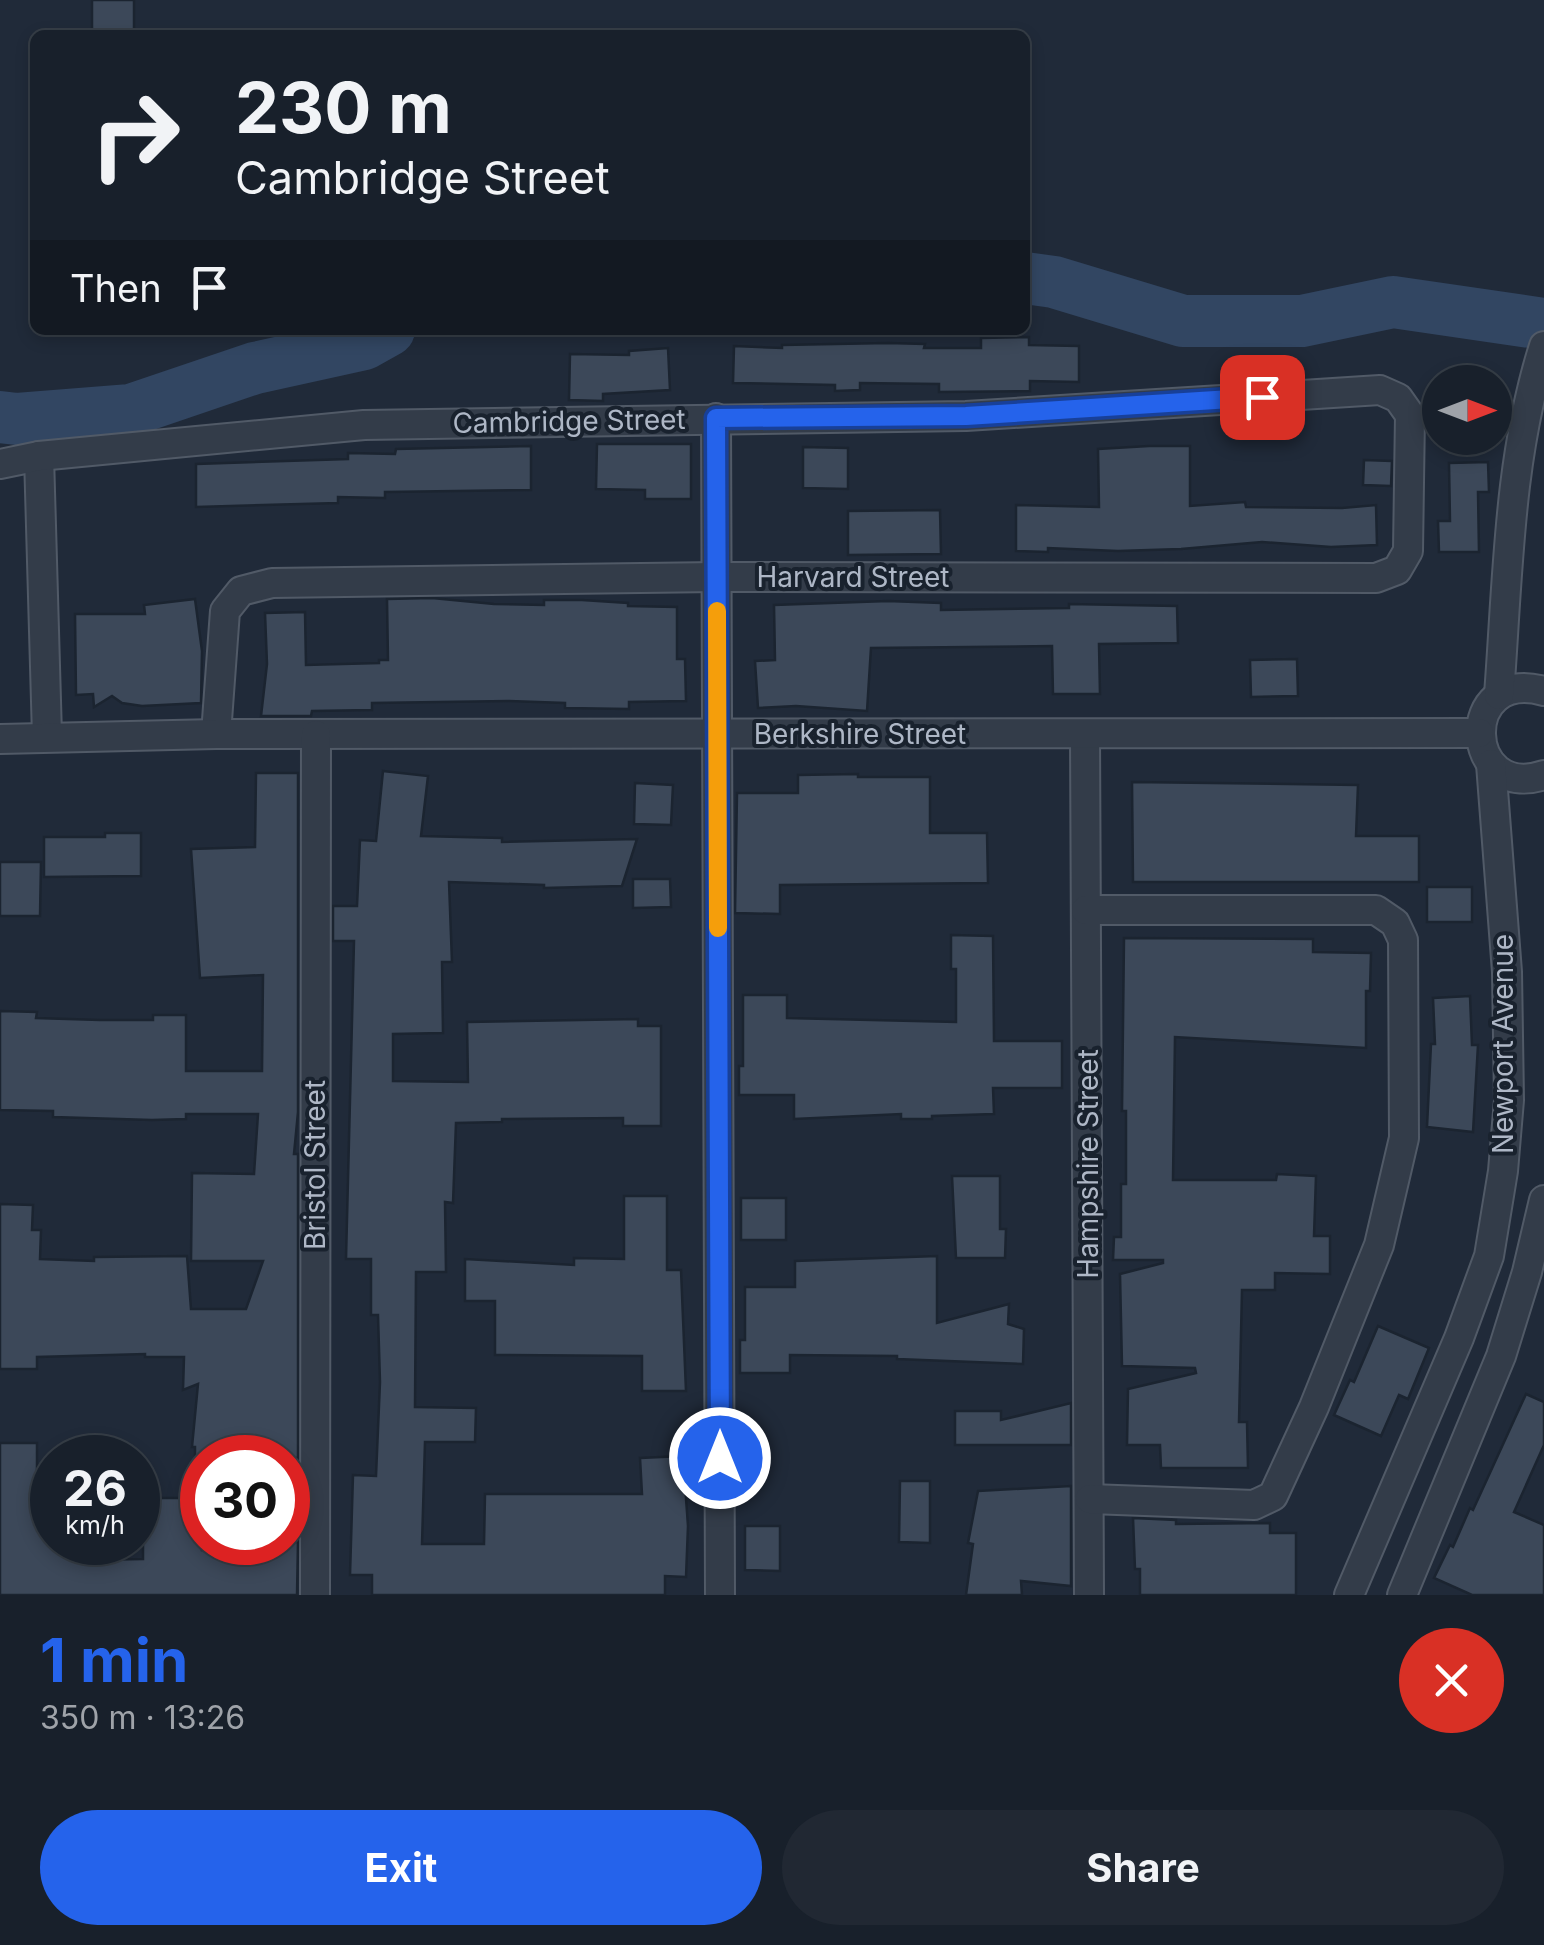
<!DOCTYPE html>
<meta charset="utf-8">
<style>
:root{--surface:#18202b;--page:#212833;--text:#f1f3f6;--muted:#9fa3a9;--line:#363e47;--accent:#2563eb}
body{margin:0;font-family:Inter,sans-serif;background:var(--page);color:var(--text);height:100vh;display:flex;flex-direction:column;font-size:38px;white-space:nowrap}
*{box-sizing:border-box;margin:0}
p{font-size:32px;color:var(--muted)}
.icon{flex:none;width:55px;height:55px;fill:none;stroke:currentColor;stroke-width:2;stroke-linecap:round;stroke-linejoin:round}
.map{position:relative;height:1595px;overflow:hidden}
.sheet{display:flex;flex-direction:column;background:var(--surface);flex:1}
.sheet>*{flex:none}
.top-card{position:absolute;left:30px;top:30px;width:1000px;height:305px;border-radius:15px;box-shadow:0 5px 15px #0003,0 0 0 2px var(--line);background:#18202b;color:var(--text);overflow:hidden}
.needle{width:65px;rotate:90deg}
.buttons{position:absolute;left:1422px;top:365px;display:grid;gap:20px}
.buttons a{display:grid;place-items:center;width:90px;height:90px;border-radius:50%;background:var(--surface);box-shadow:0 5px 15px #0003,0 0 0 2px var(--line);font-size:50px}
.speed{position:absolute;left:30px;top:1435px;display:flex;gap:20px;font-size:50px;font-weight:700;text-align:center}
.speed>*{display:grid;place-content:center;width:130px;height:130px;border-radius:50%;background:var(--surface);box-shadow:0 5px 15px #0003,0 0 0 2px var(--line);line-height:1}
.speed small{font-size:25px;font-weight:400}
.speed .limit{border:15px solid #d22;background:#fff;color:#111}
.pin{position:absolute;display:grid;place-items:center;width:85px;height:85px;color:#fff;margin:-42px;border-radius:20px;box-shadow:0 5px 15px #0006}
.me{position:absolute;width:110px;margin:-55px;rotate:0deg;stroke-linejoin:round;filter:drop-shadow(0 0 8px #0008)}
.turn{display:flex;align-items:center;gap:35px;height:210px;padding:0 40px;font-size:45px}
.turn .icon{width:130px;height:130px;stroke-width:2.5}
.turn b{display:block;font-size:70px;line-height:85px}
.then{display:flex;align-items:center;height:95px;padding:0 40px;background:#0003;gap:20px;font-size:38px}
.round{display:grid;place-items:center;flex:none;width:105px;height:105px;border-radius:52px;background:var(--page)}
.summary{display:flex;align-items:center;justify-content:space-between;height:170px;padding:0 40px}
h1{font-size:60px;font-weight:700;line-height:75px;color:var(--accent)}
.button{display:flex;gap:20px;margin-top:auto;padding:20px 40px}
.button a{flex:1;height:115px;border-radius:60px;background:var(--accent);color:#fff;font-size:40px;font-weight:700;line-height:115px;text-align:center}
.button a+a{background:var(--page);color:var(--text)}
.map>svg:first-child{display:block}
.lines{fill:none;stroke-linecap:round;stroke-linejoin:round}
.river{stroke:#324662;stroke-width:52}
.building{fill:#3c4859;stroke:#1b2430;stroke-width:2.5}
.street-casing{stroke:#515a67;stroke-width:32}
.street{stroke:#333c49;stroke-width:28}
.route-casing{stroke:#184099;stroke-width:25}
.route{stroke:#2563eb;stroke-width:18}
.slow{stroke:#f59e0b;stroke-width:18}
.labels{text-anchor:middle;stroke-width:8;stroke-linejoin:round;paint-order:stroke}
.street-label{font-size:28px;fill:#aeb7c6;stroke:#19222e}
</style>
<div class="map">
<svg width="1544" height="1595" viewBox="0 0 1544 1595">
<rect width="100%" height="100%" fill="#202a39"/>
<g class="lines">
<g class="river">
<polyline points="1025,278 1054,282 1183,321 1302,321 1393,302 1544,324"/>
<polyline points="0,417 17,419 131,410 255,368 364,344 389,330"/>
</g>
</g>
<g class="building">
<rect x="92" y="0" width="42" height="35"/>
<polygon points="1029,337 1029,345 1079,346 1079,382 1030,381 1030,391 939,392 939,384 860,383 860,390 835,391 835,385 733,383 734,346 782,348 782,345 888,343 925,344 924,348 981,348 981,338"/>
<polygon points="668,348 670,390 603,394 603,401 569,400 570,354 629,355 629,351"/>
<polygon points="597,444 691,444 691,499 645,499 645,490 596,489"/>
<polygon points="531,446 531,490 385,492 385,498 338,497 338,503 196,507 196,464 348,459 348,453 395,454 396,449"/>
<polygon points="1149,446 1190,446 1190,506 1245,502 1246,507 1342,508 1376,505 1377,545 1331,547 1262,542 1181,549 1118,551 1048,548 1048,552 1016,551 1016,505 1099,507 1098,449"/>
<polygon points="803,447 848,448 848,489 803,488"/>
<polygon points="1364,460 1392,461 1391,486 1363,485"/>
<polygon points="1488,462 1489,492 1478,492 1479,552 1439,552 1438,521 1450,521 1449,463"/>
<polygon points="940,510 941,554 848,555 848,511"/>
<polygon points="432,598 494,604 544,605 544,600 582,600 628,603 628,606 677,607 677,659 685,659 686,701 629,702 629,709 565,708 565,703 509,701 372,703 372,710 312,711 311,716 261,716 267,664 265,613 305,612 306,665 379,663 379,660 388,660 387,599"/>
<polygon points="195,599 202,651 201,703 142,706 122,703 112,696 94,707 93,694 76,695 75,614 145,614 144,605"/>
<polygon points="888,601 941,603 941,610 1069,608 1069,604 1177,606 1178,643 1099,644 1100,694 1053,694 1052,646 871,648 867,711 796,706 758,708 755,661 775,660 774,605"/>
<polygon points="1297,659 1298,696 1251,697 1250,660"/>
<polygon points="383,771 428,776 421,836 502,838 502,842 637,839 622,886 544,888 544,885 449,882 452,962 442,962 443,1033 393,1034 393,1081 468,1082 467,1022 638,1019 638,1026 661,1026 661,1126 623,1126 623,1118 502,1119 502,1122 456,1123 453,1203 445,1202 446,1272 416,1272 415,1407 476,1408 475,1442 425,1442 422,1544 484,1544 485,1494 642,1494 640,1458 683,1456 688,1526 686,1577 665,1576 665,1595 372,1595 372,1575 350,1575 353,1475 376,1476 380,1382 378,1315 371,1315 371,1259 346,1259 354,941 333,941 333,906 357,906 360,840 376,841"/>
<polygon points="256,773 298,773 298,1112 294,1154 298,1154 298,1458 195,1458 195,1447 192,1447 198,1384 183,1390 184,1357 145,1357 145,1354 37,1357 37,1369 0,1369 0,1204 33,1205 32,1230 41,1230 40,1259 94,1261 94,1257 187,1256 191,1309 246,1309 263,1261 191,1261 192,1173 254,1174 258,1114 186,1114 186,1119 152,1120 53,1117 53,1111 0,1110 0,1011 37,1012 36,1018 100,1020 153,1020 153,1015 186,1015 186,1071 262,1071 263,975 200,978 191,849 255,847"/>
<polygon points="858,774 858,777 930,777 930,833 987,833 988,883 780,885 780,914 735,913 737,793 798,793 798,775"/>
<polygon points="1132,782 1358,785 1356,836 1419,836 1419,882 1133,882"/>
<polygon points="635,783 673,785 671,825 634,824"/>
<polygon points="105,833 141,833 141,876 44,877 44,837 105,837"/>
<polygon points="0,862 41,862 40,916 0,916"/>
<polygon points="633,879 670,879 671,907 633,908"/>
<rect x="1427" y="887" width="45" height="35"/>
<polygon points="951,935 993,936 994,1041 1062,1041 1062,1088 993,1088 994,1114 932,1116 932,1119 901,1119 901,1114 794,1119 794,1095 739,1095 739,1066 743,1066 743,995 787,995 787,1018 956,1022 956,969 951,969"/>
<polygon points="1124,938 1313,939 1313,952 1371,953 1370,991 1366,991 1366,1048 1175,1037 1173,1180 1276,1180 1277,1174 1316,1176 1314,1236 1330,1236 1330,1274 1275,1273 1275,1290 1242,1290 1239,1422 1247,1422 1248,1468 1161,1468 1160,1445 1127,1445 1128,1389 1196,1373 1195,1368 1122,1366 1120,1274 1163,1263 1163,1260 1113,1260 1114,1237 1121,1237 1121,1184 1126,1184 1126,1111 1122,1111"/>
<polygon points="1470,996 1472,1045 1478,1045 1473,1132 1427,1127 1431,1044 1435,1044 1433,998"/>
<polygon points="952,1176 1000,1176 1000,1229 1006,1229 1005,1258 956,1258"/>
<polygon points="624,1196 667,1196 667,1270 681,1270 686,1391 642,1391 642,1356 495,1355 495,1301 465,1301 465,1259 574,1265 574,1258 624,1259"/>
<rect x="741" y="1198" width="45" height="42"/>
<polygon points="937,1256 937,1323 1009,1304 1008,1324 1024,1329 1023,1364 897,1359 897,1356 790,1355 790,1373 740,1373 740,1340 745,1340 745,1287 795,1287 795,1261"/>
<polygon points="1378,1326 1429,1348 1408,1399 1399,1395 1381,1436 1334,1415 1350,1380 1354,1382"/>
<polygon points="1526,1394 1544,1402 1544,1445 1514,1512 1544,1525 1544,1595 1472,1595 1434,1578 1450,1545 1453,1547 1470,1508 1473,1510"/>
<polygon points="1071,1403 1071,1445 955,1445 955,1411 1001,1411 1001,1420"/>
<polygon points="0,1443 37,1443 37,1494 52,1494 52,1542 86,1542 86,1560 143,1559 143,1498 202,1498 202,1550 266,1551 266,1542 298,1542 297,1595 0,1595"/>
<polygon points="900,1481 930,1481 930,1543 899,1542"/>
<polygon points="1071,1486 1071,1586 1021,1581 1022,1595 966,1595 973,1544 968,1543 978,1491"/>
<polygon points="1133,1518 1176,1520 1176,1524 1270,1523 1270,1533 1296,1533 1296,1595 1140,1595 1140,1569 1135,1569"/>
<polygon points="745,1526 780,1526 780,1571 745,1570"/>
</g>
<g class="lines">
<defs>
<g id="street">
<polyline points="716,418 720,1595"/>
<polyline points="39,456 47,736"/>
<polyline points="0,464 39,456 364,425 966,416 1380,390 1398,398 1410,415 1408,551 1397,570 1376,578 717,577 272,583 241,591 225,611 216,734"/>
<path d="M1544 691C1457 667 1463 802 1544 775"/>
<path d="M1499 695C1508 577 1508 460 1544 346"/>
<polyline points="1085,734 1089,1595"/>
<polyline points="0,739 216,734 1479,733"/>
<polyline points="1086,910 1376,910 1395,923 1403,940 1404,1138 1379,1245 1314,1407 1273,1496 1254,1505 1090,1499"/>
<polyline points="315,1595 316,735"/>
<polyline points="1349,1595 1459,1338 1489,1256 1503,1171 1509,1100 1507,972 1491,764"/>
<polyline points="1402,1595 1501,1356 1527,1272 1544,1200"/>
</g>
</defs>
<use href="#street" class="street-casing"/>
<use href="#street" class="street"/>
</g>
<g class="lines">
<defs>
<polyline id="route" points="720,1458 716,418 966,416 1262,397"/>
</defs>
<use href="#route" class="route-casing"/>
<use href="#route" class="route"/>
<polyline class="slow" points="717,611 718,928"/>
</g>
<g class="labels">
<g class="street-label">
<text transform="translate(569 421) rotate(-1)" y="10">Cambridge Street</text>
<text x="853" y="587">Harvard Street</text>
<text x="860" y="744">Berkshire Street</text>
<text transform="translate(1503 1044) rotate(-90)" y="10">Newport Avenue</text>
<text transform="translate(1088 1164) rotate(-90)" y="10">Hampshire Street</text>
<text transform="translate(315 1165) rotate(-90)" y="10">Bristol Street</text>
</g>
</g>
</svg>
<div class="buttons">
<a><svg class="needle" viewBox="-14 -14 28 28"><path d="M0-13l5 13h-10z" fill="#e53935"/><path d="M0 13l5-13h-10z" fill="#9fa3a9"/></svg></a>
</div>
<div class="speed"><div>26<small>km/h</small></div><div class="limit">30</div></div>
<div class="pin" style="left:1262px;top:397px;background:#d93025"><svg class="icon" aria-label="arrive" viewBox="0 0 24 24"><path d="M6 21V4h12l-3 4 3 4H6"/></svg></div>
<svg class="me" style="left:720px;top:1458px" viewBox="-20 -20 40 40"><circle r="17" fill="#2563eb" stroke="#fff" stroke-width="3"/><path d="M0-11L8 9 0 5-8 9z" fill="#fff"/></svg>
<div class="top-card">
<div class="turn"><svg class="icon" aria-label="right" viewBox="0 0 24 24"><path d="M7 20v-9h11M14 6l5 5-5 5"/></svg><div><b>230 m</b>Cambridge Street</div></div>
<div class="then">Then<svg class="icon" aria-label="arrive" viewBox="0 0 24 24"><path d="M6 21V4h12l-3 4 3 4H6"/></svg></div>
</div>
</div>
<section class="sheet">
<div class="summary"><div><h1>1 min</h1><p>350 m · 13:26</p></div><a class="round" style="background:#d93025;color:#fff"><svg class="icon" aria-label="close" viewBox="0 0 24 24"><path d="M6 6l12 12M18 6L6 18"/></svg></a></div>
<div class="button"><a>Exit</a><a>Share</a></div>
</section>
